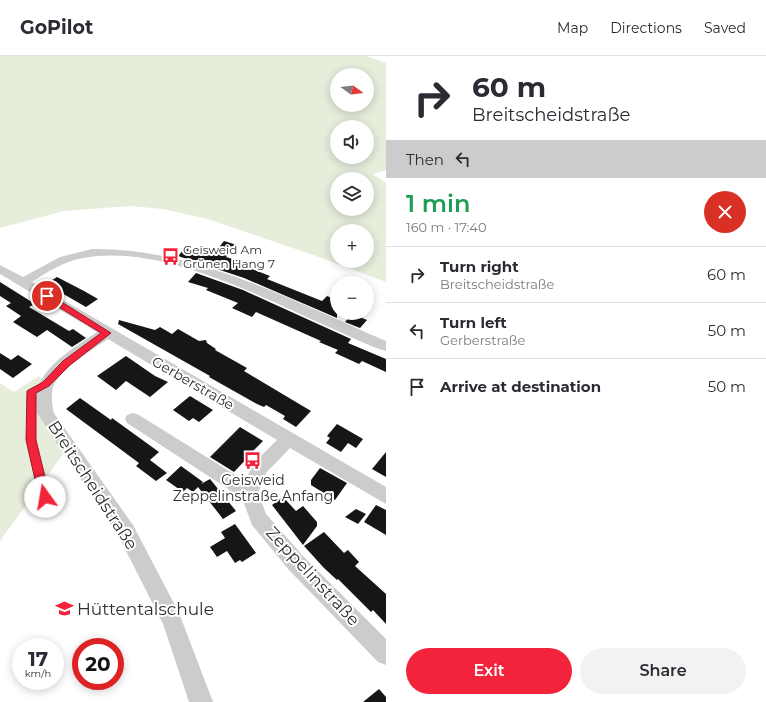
<!DOCTYPE html>
<meta charset="utf-8">
<style>
:root{--surface:#fff;--page:#f2f2f3;--text:#2b2b33;--muted:#7c7c81;--line:#e1e1e2;--accent:#f3233c}
body{margin:0;font-family:Montserrat,sans-serif;background:var(--page);color:var(--text);height:100vh;display:flex;flex-direction:column;font-size:15px;white-space:nowrap}
*{box-sizing:border-box;margin:0}
p{font-size:13px;color:var(--muted)}
.icon{flex:none;width:22px;height:22px;fill:none;stroke:currentColor;stroke-width:2;stroke-linecap:round;stroke-linejoin:round}
.map{position:relative;flex:1;overflow:hidden}
.sheet{display:flex;flex-direction:column;background:var(--surface);width:380px}
.sheet>*{flex:none}
.guide{background:#fff;color:var(--text);overflow:hidden}
.needle{width:26px;rotate:105deg}
.controls{position:absolute;left:330px;top:12px;display:grid;gap:8px}
.controls a{display:grid;place-items:center;width:44px;height:44px;border-radius:50%;background:var(--surface);box-shadow:0 2px 10px #0003;font-size:20px}
.speed{position:absolute;left:12px;top:582px;display:flex;gap:8px;font-size:20px;font-weight:700;text-align:center}
.speed>*{display:grid;place-content:center;width:52px;height:52px;border-radius:50%;background:var(--surface);box-shadow:0 2px 10px #0003;line-height:1}
.speed small{font-size:10px;font-weight:400}
.speed .limit{border:6px solid #d22;background:#fff;color:#111}
.pin{position:absolute;display:grid;place-items:center;width:34px;height:34px;color:#fff;margin:-17px;border:2px solid #fff;border-radius:50%;box-shadow:0 1px 4px #0007}
.me{position:absolute;width:44px;margin:-22px;rotate:347deg;stroke-linejoin:round;filter:drop-shadow(0 0 3px #0008)}
.turn{display:flex;align-items:center;gap:14px;height:84px;padding:0 20px;font-size:18px}
.turn .icon{width:52px;height:52px;stroke-width:2.5}
.turn b{display:block;font-size:28px;line-height:34px}
.then{display:flex;align-items:center;height:38px;padding:0 20px;background:#0003;gap:8px;font-size:15px}
.round{display:grid;place-items:center;flex:none;width:42px;height:42px;border-radius:21px;background:var(--page)}
.overview{display:flex;align-items:center;justify-content:space-between;height:68px;padding:0 20px}
h1{font-size:24px;font-weight:600;line-height:30px;color:#1e9e55}
.primary-button{display:flex;gap:8px;margin-top:auto;padding:8px 20px}
.primary-button a{flex:1;height:46px;border-radius:24px;background:var(--accent);color:#fff;font-size:16px;font-weight:600;line-height:46px;text-align:center}
.primary-button a+a{background:var(--page);color:var(--text)}
ul{padding:0;list-style:none}
li{display:flex;align-items:center;gap:12px;height:56px;padding:0 20px;border-top:1px solid var(--line)}
li div{flex:1}
li b{display:block;font-size:15px}
li em{font-style:normal}
header{display:flex;align-items:center;gap:24px;box-sizing:border-box;height:56px;padding:0 20px;background:var(--surface);border-bottom:1px solid var(--line)}
header strong{font-size:19px}
nav{display:flex;gap:22px;margin-inline-start:auto;font-size:14px}
main{display:flex;flex:1;min-height:0}
.map>svg:first-child{display:block}
.green{fill:#e6eddb;fill-rule:evenodd}
.building{fill:#161616}
.lines{fill:none;stroke-linecap:round;stroke-linejoin:round}
.lane{fill:#ccc;fill-rule:evenodd}
.street{fill:#ccc;fill-rule:evenodd}
.route{fill:#f3233c;stroke:#9e1727}
.labels{text-anchor:middle;stroke-width:4;stroke-linejoin:round;paint-order:stroke}
.far-poi-label{font-size:12px;fill:#2f2f2f;stroke:#fff;text-anchor:start}
.street-label{font-size:14px;fill:#2f2f2f;stroke:#fff}
.poi-label{font-size:14px;fill:#2f2f2f;stroke:#fff}
.near-street-label{font-size:17px;fill:#2f2f2f;stroke:#fff}
.near-poi-label{font-size:17px;fill:#2f2f2f;stroke:#fff;text-anchor:start}
</style>
<header>
<strong>GoPilot</strong>
<nav><a>Map</a><a>Directions</a><a>Saved</a></nav>
</header>
<main>
<div class="map">
<svg width="386" height="646" viewBox="0 0 386 646">
<rect width="100%" height="100%" fill="#fff"/>
<g class="green">
<path d="M0 0H366L386 7V114L373 118 386 127V226L316 200 208 163 163 153 130 150 64 155 0 172ZM337 19H367V49H337ZM337 71H367V101H337ZM337 123H367V153H337ZM337 175H367V205H337Z"/>
<polygon points="39,320 50,337 63,398 0,485 0,327 14,336"/>
</g>
<g class="building">
<polygon points="224,185 237,189 226,201 249,208 247,211 270,220 267,223 322,245 327,240 337,244 337,262 244,222 178,200 186,191 213,199"/>
<polygon points="196,217 243,234 351,283 348,287 386,303 386,316 362,305 359,308 335,297 338,294 319,286 321,285 256,256 252,261 232,252 238,247 206,234 208,232 188,226"/>
<polygon points="57,221 84,235 98,243 86,251 46,228"/>
<polygon points="0,226 35,248 29,251 69,275 73,273 86,282 72,291 47,274 37,281 13,266 21,260 6,250 11,247 0,240"/>
<polygon points="352,258 367,264 360,272 345,266"/>
<polygon points="119,264 155,274 160,271 172,278 178,273 199,285 206,284 207,287 216,293 215,294 247,312 244,315 311,355 296,371 283,363 285,360 266,349 264,351 257,348 209,321 210,320 118,268"/>
<polygon points="0,297 11,304 18,299 32,308 13,322 0,313"/>
<polygon points="126,300 155,320 168,326 150,341 126,325 116,334 97,320"/>
<polygon points="190,340 213,354 199,366 193,362 189,365 173,354"/>
<polygon points="80,342 111,364 112,362 159,396 150,404 167,417 156,425 136,410 139,407 66,353"/>
<polygon points="337,368 363,383 356,392 348,387 341,396 326,387 330,382 327,380"/>
<polygon points="240,371 263,385 253,395 251,394 253,396 234,416 210,401"/>
<polygon points="386,396 386,421 372,413"/>
<polygon points="181,410 203,426 201,428 210,423 236,455 223,463 198,431 193,436 187,432 183,436 166,424"/>
<polygon points="320,412 347,427 335,444 311,429 311,424"/>
<polygon points="283,441 296,455 303,450 317,466 317,470 303,489 272,449"/>
<polygon points="376,449 386,454 386,479 364,466"/>
<polygon points="356,453 366,458 358,468 345,461"/>
<polygon points="235,468 256,497 242,506 240,504 235,507 227,495 217,501 210,491 225,482 221,476"/>
<polygon points="324,476 344,497 348,494 359,506 355,510 386,538 386,568 373,554 371,556 338,523 337,524 324,512 304,490"/>
<polygon points="379,633 386,641 386,646 363,646"/>
</g>
<g class="lines">
<polygon class="lane" points="46,325 49,326 50,328 49,330 35,337 35,384 50,441 48,444 45,445 42,444 40,441 27,384 27,335 28,333"/>
<path class="street" d="M92 193C197 192 292 245 386 285V295C368 290 350 280 333 273 263 242 162 187 83 202 65 205 47 216 32 226L386 431V448L290 392 266 417 258 437 266 458 303 500 386 583V609L378 606 289 514 252 469 242 442 127 367 125 363 127 359 133 357 139 359 245 425 253 408 277 384 108 283C93 293 60 313 53 331 51 339 52 348 53 356L133 469 179 557 213 646H189L163 568 119 481 37 357C36 349 35 340 38 332 46 307 77 290 97 276L0 218V209L23 221 60 201Z"/>
</g>
<polygon class="route" points="44,238 49,238 111,277 70,309 49,330 36,337 36,384 50,441 49,445 41,445 39,441 26,384 27,335 43,326 63,305 101,277 44,242"/>
<defs>
<symbol id="bus-bare" viewBox="-9 -9 18 18"><path d="M-5-6H5V4H4V6H2V4H-2V6H-4V4H-5ZM-3.5-4V0h7V-4ZM-3.5 1.2v1.5H-2V1.2ZM2 1.2v1.5H3.5V1.2Z" fill="#f3233c" stroke="#fff" stroke-width="2.5" paint-order="stroke"/></symbol>
<symbol id="school-bare" viewBox="-9 -9 18 18"><path d="M0-5L7-2L0 1L-7-2ZM-4 1L0 2.5L4 1V4Q0 6-4 4Z" fill="#f3233c" stroke="#fff" stroke-width="2.5" paint-order="stroke"/></symbol>
</defs>
<g fill-rule="evenodd">
<use href="#bus-bare" x="158" y="188" width="25" height="25"/>
<use href="#bus-bare" x="240" y="392" width="25" height="25"/>
<use href="#school-bare" x="52" y="540" width="25" height="25"/>
</g>
<g class="labels">
<g class="far-poi-label">
<text x="183" y="198">Geisweid Am<tspan x="183" dy="14">Grünen Hang 7</tspan></text>
</g>
<g class="street-label">
<text transform="translate(193 327) rotate(30)" y="5">Gerberstraße</text>
</g>
<g class="poi-label">
<text x="253" y="429">Geisweid<tspan x="253" dy="16">Zeppelinstraße Anfang</tspan></text>
</g>
<g class="near-street-label">
<text transform="translate(93 429) rotate(57)" y="6">Breitscheidstraße</text>
<text transform="translate(313 520) rotate(47)" y="6">Zeppelinstraße</text>
</g>
<g class="near-poi-label">
<text x="77" y="559">Hüttentalschule</text>
</g>
</g>
</svg>
<div class="controls">
<a><svg class="needle" viewBox="-14 -14 28 28"><path d="M0-13l5 13h-10z" fill="#e53935"/><path d="M0 13l5-13h-10z" fill="#7c7c81"/></svg></a>
<a><svg class="icon" aria-label="sound" viewBox="0 0 24 24"><path d="M4 9h4l5-4v14l-5-4H4zM17 9q2 3 0 6"/></svg></a>
<a><svg class="icon" aria-label="layers" viewBox="0 0 24 24"><path d="M12 4l9 5-9 5-9-5zM3 14l9 5 9-5"/></svg></a>
<a>+</a>
<a>−</a>
</div>
<div class="speed"><div>17<small>km/h</small></div><div class="limit">20</div></div>
<div class="pin" style="left:47px;top:240px;background:#d93025"><svg class="icon" aria-label="arrive" viewBox="0 0 24 24"><path d="M6 21V4h12l-3 4 3 4H6"/></svg></div>
<svg class="me" style="left:45px;top:441px" viewBox="-20 -20 40 40"><circle r="19" fill="#fff"/><path d="M0-13L10 11 0 6-10 11z" fill="#f3233c"/></svg>
</div>
<section class="sheet">
<div class="guide">
<div class="turn"><svg class="icon" aria-label="right" viewBox="0 0 24 24"><path d="M7 20v-9h11M14 6l5 5-5 5"/></svg><div><b>60 m</b>Breitscheidstraße</div></div>
<div class="then">Then<svg class="icon" aria-label="left" viewBox="0 0 24 24"><path d="M17 20v-9H6M10 6l-5 5 5 5"/></svg></div>
</div>
<div class="overview"><div><h1>1 min</h1><p>160 m · 17:40</p></div><a class="round" style="background:#d93025;color:#fff"><svg class="icon" aria-label="close" viewBox="0 0 24 24"><path d="M6 6l12 12M18 6L6 18"/></svg></a></div>
<ul>
<li><svg class="icon" aria-label="right" viewBox="0 0 24 24"><path d="M7 20v-9h11M14 6l5 5-5 5"/></svg><div><b>Turn right</b><p>Breitscheidstraße</p></div><em>60 m</em></li>
<li><svg class="icon" aria-label="left" viewBox="0 0 24 24"><path d="M17 20v-9H6M10 6l-5 5 5 5"/></svg><div><b>Turn left</b><p>Gerberstraße</p></div><em>50 m</em></li>
<li><svg class="icon" aria-label="arrive" viewBox="0 0 24 24"><path d="M6 21V4h12l-3 4 3 4H6"/></svg><div><b>Arrive at destination</b></div><em>50 m</em></li>
</ul>
<div class="primary-button"><a>Exit</a><a>Share</a></div>
</section>
</main>
